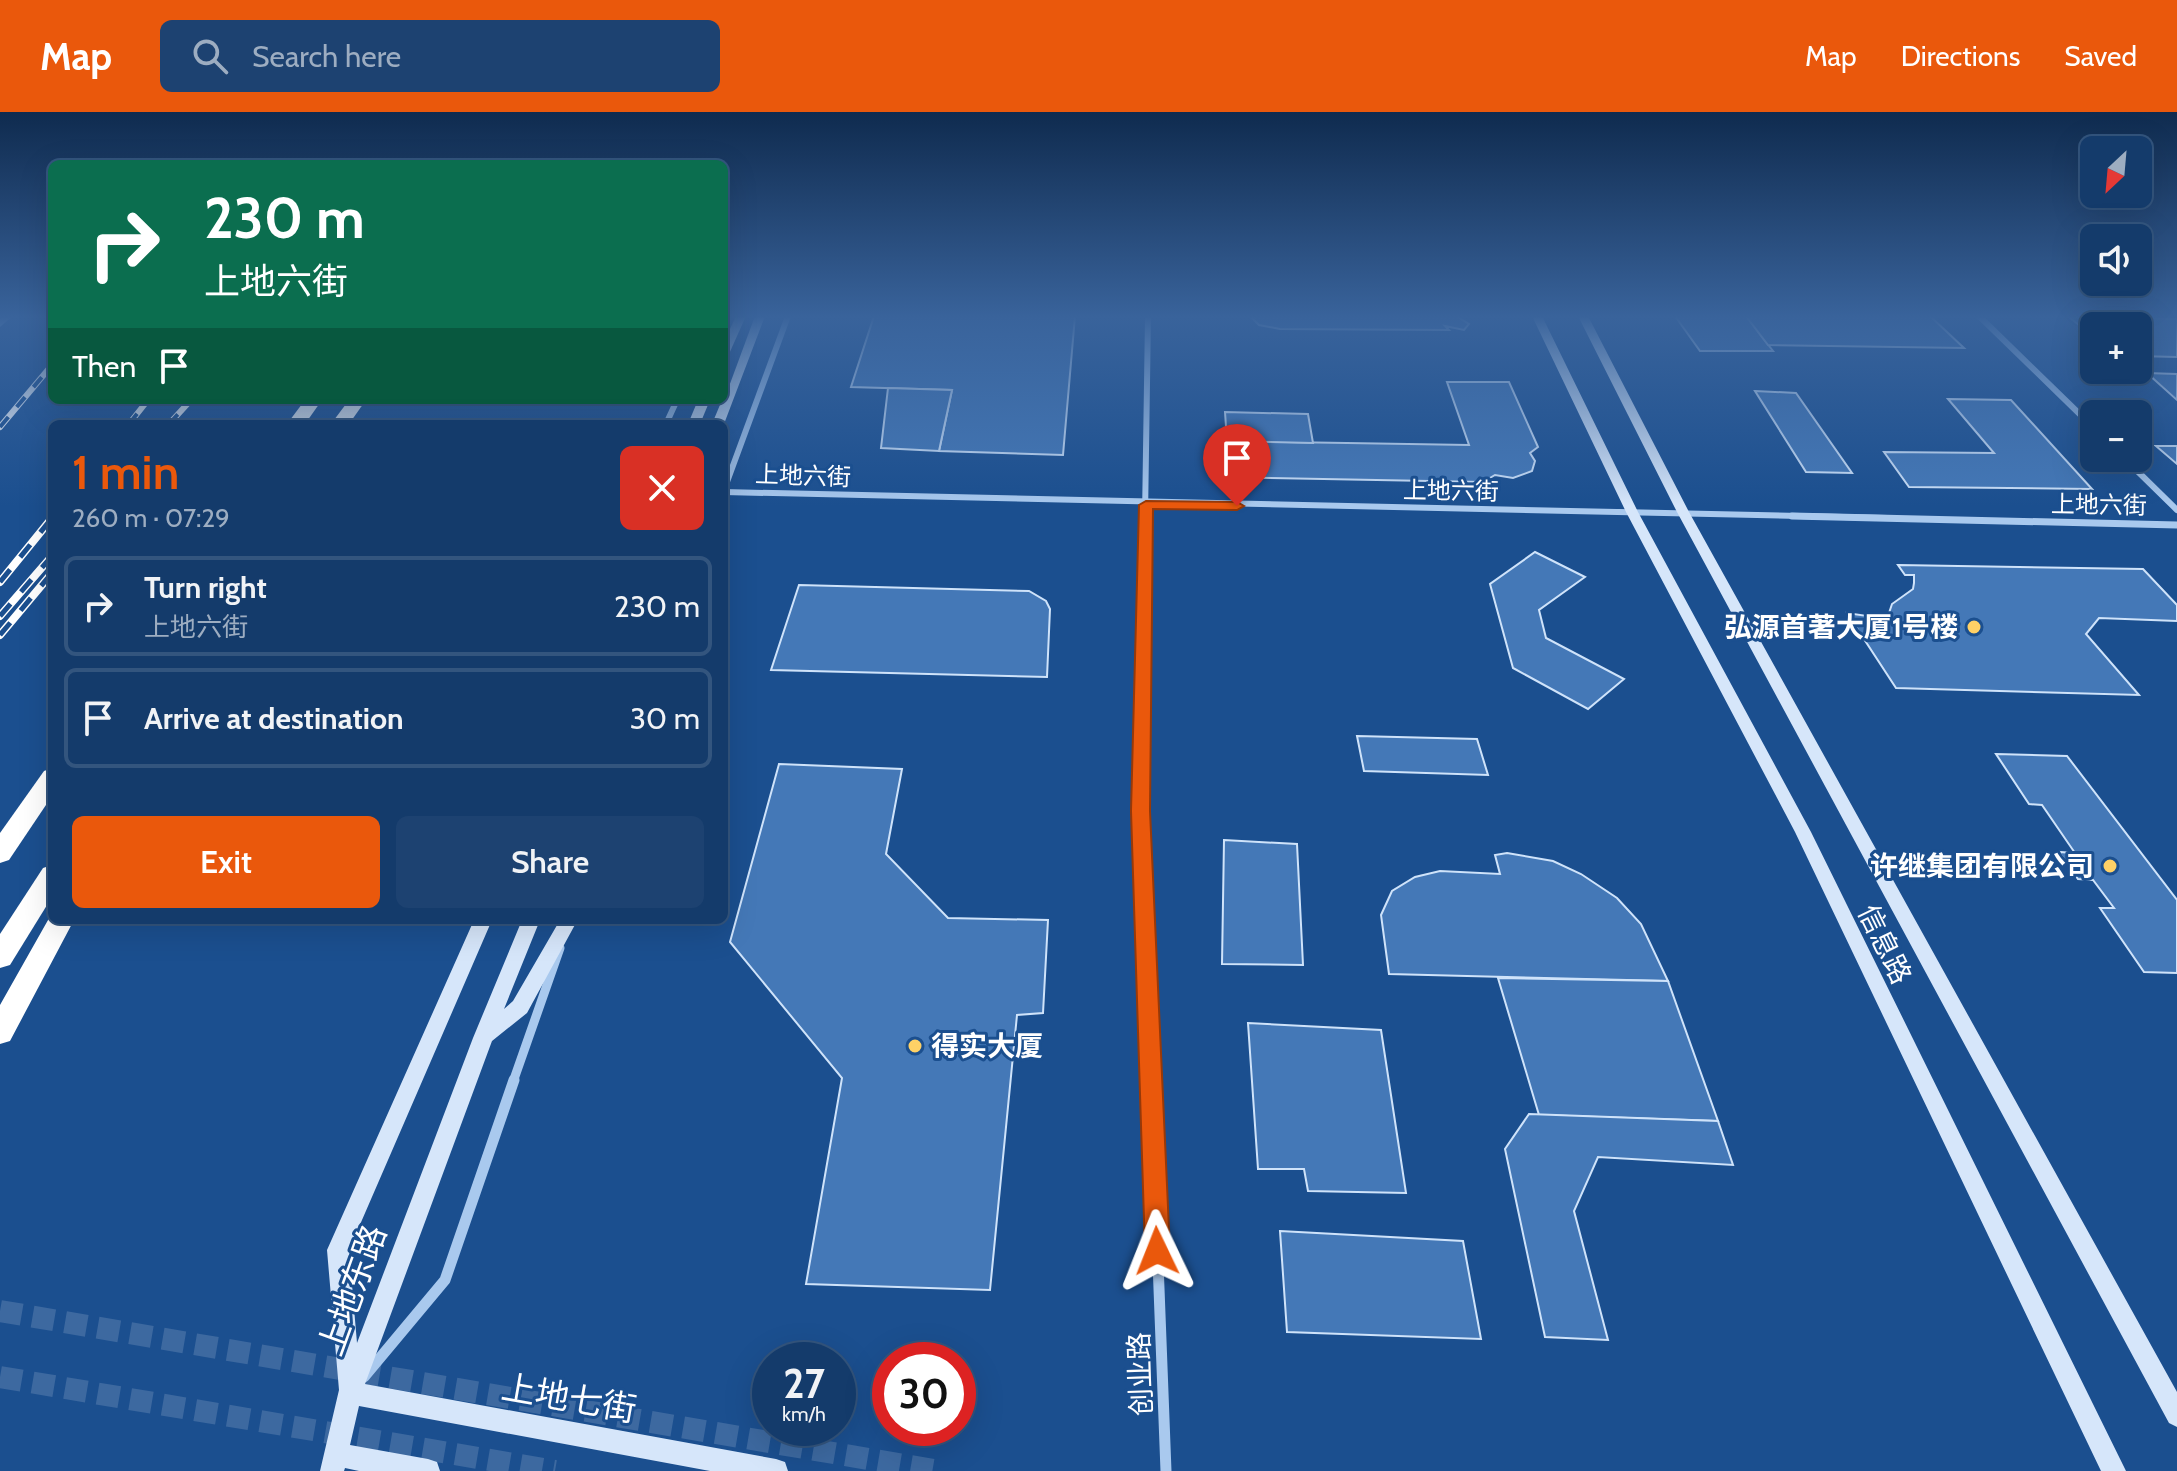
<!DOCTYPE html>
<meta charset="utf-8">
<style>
:root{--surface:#143b6b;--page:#1d4271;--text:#f1f3f6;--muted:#9dadc1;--line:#33557e;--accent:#ea580c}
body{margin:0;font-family:Cabin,"Noto Sans SC",sans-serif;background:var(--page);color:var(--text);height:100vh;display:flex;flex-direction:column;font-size:30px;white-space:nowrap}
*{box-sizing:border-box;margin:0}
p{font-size:26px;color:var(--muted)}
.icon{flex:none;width:44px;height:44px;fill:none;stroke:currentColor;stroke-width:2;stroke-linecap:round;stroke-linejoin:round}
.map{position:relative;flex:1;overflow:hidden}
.details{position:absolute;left:48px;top:308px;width:680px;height:504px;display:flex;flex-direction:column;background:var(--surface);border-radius:12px;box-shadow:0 8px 32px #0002,0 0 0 2px var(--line)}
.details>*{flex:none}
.guide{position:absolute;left:48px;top:48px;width:680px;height:244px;border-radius:12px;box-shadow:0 8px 32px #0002,0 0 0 2px var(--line);background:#0b6e4f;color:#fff;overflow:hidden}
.needle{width:52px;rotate:206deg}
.controls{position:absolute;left:2080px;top:24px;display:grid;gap:16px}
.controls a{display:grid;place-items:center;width:72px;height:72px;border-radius:12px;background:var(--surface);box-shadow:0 8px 32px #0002,0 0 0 2px var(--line);font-size:40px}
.speed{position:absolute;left:752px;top:1230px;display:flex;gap:16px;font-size:40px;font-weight:700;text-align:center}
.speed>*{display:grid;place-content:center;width:104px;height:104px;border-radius:50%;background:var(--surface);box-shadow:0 8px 32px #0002,0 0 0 2px var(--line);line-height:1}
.speed small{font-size:20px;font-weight:400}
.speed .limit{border:12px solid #d22;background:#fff;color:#111}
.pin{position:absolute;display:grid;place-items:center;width:68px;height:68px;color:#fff;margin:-82px -34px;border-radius:50% 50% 50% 0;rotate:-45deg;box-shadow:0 0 8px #0007}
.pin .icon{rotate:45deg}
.me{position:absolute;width:88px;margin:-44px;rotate:358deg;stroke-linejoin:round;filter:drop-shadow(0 0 6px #0008)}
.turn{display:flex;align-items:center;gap:28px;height:168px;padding:0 24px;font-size:36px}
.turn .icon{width:104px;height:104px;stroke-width:2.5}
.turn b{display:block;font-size:56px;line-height:68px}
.then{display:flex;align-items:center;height:76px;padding:0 24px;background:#0003;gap:16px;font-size:30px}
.round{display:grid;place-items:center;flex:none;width:84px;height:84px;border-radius:12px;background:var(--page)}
.summary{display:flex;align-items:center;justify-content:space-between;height:136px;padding:0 24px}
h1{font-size:48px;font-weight:600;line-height:60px;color:var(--accent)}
.button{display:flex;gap:16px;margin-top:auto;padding:16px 24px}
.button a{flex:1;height:92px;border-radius:12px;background:var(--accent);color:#fff;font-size:32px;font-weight:600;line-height:92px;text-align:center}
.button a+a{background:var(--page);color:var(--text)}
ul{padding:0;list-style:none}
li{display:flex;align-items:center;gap:24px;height:100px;margin:0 16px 12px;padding:0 8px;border:4px solid var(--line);border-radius:12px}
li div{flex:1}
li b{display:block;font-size:30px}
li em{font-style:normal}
header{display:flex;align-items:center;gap:48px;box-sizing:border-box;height:112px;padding:0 40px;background:var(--accent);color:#fff}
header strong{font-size:38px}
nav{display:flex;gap:44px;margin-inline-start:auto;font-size:28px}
.search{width:560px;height:72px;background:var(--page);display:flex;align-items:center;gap:20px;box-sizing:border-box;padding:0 28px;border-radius:12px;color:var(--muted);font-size:30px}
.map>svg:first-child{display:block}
.building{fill:#4478b7;stroke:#cfe3fa;stroke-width:2}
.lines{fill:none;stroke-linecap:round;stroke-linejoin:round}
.secondary-tunnel{stroke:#3d69a0;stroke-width:22;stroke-dasharray:22 11;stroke-linecap:butt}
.minor-far3{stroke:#a9c9ee;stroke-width:6}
.minor-far2{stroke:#a9c9ee;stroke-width:7}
.minor-far1{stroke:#a9c9ee;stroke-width:9}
.minor{stroke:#a9c9ee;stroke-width:11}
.tertiary{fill:#a9c9ee;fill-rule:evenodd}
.secondary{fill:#d6e6fa;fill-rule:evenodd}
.motorway{fill:#fff;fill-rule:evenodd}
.rail-far1-casing{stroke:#fff;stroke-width:6}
.rail-casing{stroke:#fff;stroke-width:8}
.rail-far1{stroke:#1b4f8f;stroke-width:4;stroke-dasharray:13;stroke-linecap:butt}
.rail{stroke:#1b4f8f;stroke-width:5;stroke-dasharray:16;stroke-linecap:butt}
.route{fill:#ea580c;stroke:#983908;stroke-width:2}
.poi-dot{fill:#ffd166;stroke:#1b4f8f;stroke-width:3}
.labels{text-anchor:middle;stroke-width:6;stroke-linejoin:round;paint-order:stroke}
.far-street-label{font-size:24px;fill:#fff;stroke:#1b4f8f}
.poi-label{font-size:28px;font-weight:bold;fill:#fff;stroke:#1b4f8f;text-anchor:end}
.street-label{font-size:28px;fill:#fff;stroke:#1b4f8f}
.near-street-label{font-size:34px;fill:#fff;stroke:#1b4f8f}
</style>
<header>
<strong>Map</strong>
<div class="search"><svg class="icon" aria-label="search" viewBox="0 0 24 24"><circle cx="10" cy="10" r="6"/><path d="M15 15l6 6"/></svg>Search here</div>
<nav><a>Map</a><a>Directions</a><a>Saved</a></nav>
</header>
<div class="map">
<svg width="2177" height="1359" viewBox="0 0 2177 1359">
<rect width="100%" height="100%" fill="#1b4f8f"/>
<g class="building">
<polygon points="874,204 1075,204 1063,343 939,339 952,278 851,275"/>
<polygon points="1258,204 1456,204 1469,212 1464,218 1445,214 1449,218 1280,217 1259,213 1252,206"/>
<polygon points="1675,204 1746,204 1773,239 1700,239"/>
<polygon points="1746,204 1930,204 1964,236 1768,233"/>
<polygon points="2069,205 2177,207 2177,245 2138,244 2138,214 2094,214 2094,225"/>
<polygon points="2147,261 2177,262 2177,288"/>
<polygon points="1447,270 1509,270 1538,335 1530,341 1535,349 1532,359 1513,366 1495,363 1483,370 1218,365 1216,329 1469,333"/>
<polygon points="888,276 952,278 939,339 881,336"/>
<polygon points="1755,279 1796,281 1852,361 1806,360"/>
<polygon points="1948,287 2011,288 2092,377 1909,375 1884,340 1994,341"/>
<polygon points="1225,300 1308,302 1313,331 1227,329"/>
<polygon points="2156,334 2177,334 2177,352"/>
<polygon points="1535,440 1585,465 1539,498 1546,526 1624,567 1588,597 1513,556 1490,472"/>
<polygon points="1898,453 2143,457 2177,493 2177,509 2099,506 2086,522 2139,583 1896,576 1847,501 1887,507 1892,492 1913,477 1914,471 1914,463 1905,463"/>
<polygon points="799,473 1029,479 1046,489 1050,497 1047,565 771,558"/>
<polygon points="1357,624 1477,627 1488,663 1364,659"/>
<polygon points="1996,642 2067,644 2177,788 2177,861 2144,860 2100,796 2114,796 2093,768 2078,767 2059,740 2075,741 2042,693 2029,692"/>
<polygon points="779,652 902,657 886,742 948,806 1048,808 1043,901 1017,903 990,1178 806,1172 842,966 730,830"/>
<polygon points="1224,728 1297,732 1303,853 1222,852"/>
<polygon points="1507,741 1553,749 1581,762 1617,786 1641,812 1668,869 1389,862 1381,803 1392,779 1415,765 1440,759 1500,762 1495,743"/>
<polygon points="1498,866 1668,869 1718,1009 1539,1003"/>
<polygon points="1248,911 1381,918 1406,1081 1308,1079 1304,1057 1258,1057"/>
<polygon points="1529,1002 1718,1009 1733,1053 1598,1045 1574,1099 1608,1228 1545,1225 1505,1037"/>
<polygon points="1280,1119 1463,1129 1481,1227 1287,1220"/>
</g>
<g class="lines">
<g class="secondary-tunnel">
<polyline points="0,1199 939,1359"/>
<polyline points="0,1265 555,1359"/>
</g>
<g class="minor-far3">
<polyline points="1979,204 2094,316"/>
<polyline points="666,312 677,288"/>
<polyline points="2124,346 2177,398"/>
<polyline points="724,378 788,204"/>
<polyline points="724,380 1887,406"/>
<polyline points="1145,406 1148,204"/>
</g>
<g class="minor-far2">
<polyline points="1792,404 2177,413"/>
<polyline points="1141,658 1145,404"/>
</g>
<g class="minor-far1">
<polyline points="1141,656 1151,970"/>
<polyline points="513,970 560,836"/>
</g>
<g class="minor">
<polyline points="1151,968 1166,1359"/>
<polyline points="364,1265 445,1168 514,968"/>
</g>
<polygon class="tertiary" points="4,204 13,204 0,215 0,207"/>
<g class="secondary">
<polygon points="736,204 746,204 729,242 724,245 724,230"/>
<polygon points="755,204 765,204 724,312 712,312 722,288 724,288"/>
<polygon points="1532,204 1542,204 1638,400 1811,720 2126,1359 2101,1359 1795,720 1626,400"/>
<polygon points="1578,204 1588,204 1689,400 2177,1280 2177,1315 2169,1311 1677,400"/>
<polygon points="698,288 710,288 700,312 688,312"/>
<polygon points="474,808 492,808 349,1138 357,1231 473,926 522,808 540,808 504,897 513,889 560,808 577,809 527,901 492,929 365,1272 776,1347 785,1350 788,1359 710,1359 359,1294 350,1333 428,1347 437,1350 440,1359 359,1359 345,1356 344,1359 320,1359 339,1278 327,1138"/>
</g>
<g class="motorway">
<polygon points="305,288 322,288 305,312 287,312"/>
<polygon points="349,288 366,288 349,312 331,312"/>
<polygon points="52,656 52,684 9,748 0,751 0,721 44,659"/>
<polygon points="52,753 52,785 10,853 0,856 0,822 43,756"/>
<polygon points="52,801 52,808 74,808 10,929 0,932 0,893"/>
</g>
<defs>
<g id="rail-far1">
<polyline points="129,312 148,288"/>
<polyline points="169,312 191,288"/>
<polyline points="0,315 52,253"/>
</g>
<g id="rail">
<polyline points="0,470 52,406"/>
<polyline points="0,504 52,444"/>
<polyline points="0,523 52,461"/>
</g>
</defs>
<use href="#rail-far1" class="rail-far1-casing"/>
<use href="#rail" class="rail-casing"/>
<use href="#rail-far1" class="rail-far1"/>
<use href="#rail" class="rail"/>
</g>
<linearGradient id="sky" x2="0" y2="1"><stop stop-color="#0f2b4f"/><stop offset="0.52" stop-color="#39639b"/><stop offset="1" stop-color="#39639b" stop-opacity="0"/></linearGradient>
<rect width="2177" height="394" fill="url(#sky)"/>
<polygon class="route" points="1146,389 1237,390 1244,394 1237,398 1153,397 1150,699 1170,1139 1166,1148 1157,1151 1148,1148 1145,1139 1131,699 1139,393"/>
<g class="poi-dot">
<circle cx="1974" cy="515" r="8"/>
<circle cx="2110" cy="754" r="8"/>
<circle cx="915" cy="934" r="8"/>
</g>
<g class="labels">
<g class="far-street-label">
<text transform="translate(803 364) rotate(2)" y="8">上地六街</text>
<text transform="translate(1451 379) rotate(1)" y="8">上地六街</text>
<text transform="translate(2099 393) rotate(1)" y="8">上地六街</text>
</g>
<g class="poi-label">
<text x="1958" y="525">弘源首著大厦1号楼</text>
<text x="2094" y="764">许继集团有限公司</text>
<text x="931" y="944" text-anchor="start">得实大厦</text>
</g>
<g class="street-label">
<text transform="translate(1885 832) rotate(64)" y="10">信息路</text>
<text transform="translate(1140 1262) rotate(-92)" y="10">创业路</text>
</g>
<g class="near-street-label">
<text transform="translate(352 1178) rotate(-70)" y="12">上地东路</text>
<text transform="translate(569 1286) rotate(10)" y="12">上地七街</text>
</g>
</g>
</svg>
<div class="controls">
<a><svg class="needle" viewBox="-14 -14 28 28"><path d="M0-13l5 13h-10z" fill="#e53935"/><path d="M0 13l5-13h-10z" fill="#9dadc1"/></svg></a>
<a><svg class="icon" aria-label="sound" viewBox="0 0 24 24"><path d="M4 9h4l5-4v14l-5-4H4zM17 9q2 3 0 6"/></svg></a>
<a>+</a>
<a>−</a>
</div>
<div class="speed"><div>27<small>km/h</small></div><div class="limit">30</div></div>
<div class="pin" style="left:1237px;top:394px;background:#d93025"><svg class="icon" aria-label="arrive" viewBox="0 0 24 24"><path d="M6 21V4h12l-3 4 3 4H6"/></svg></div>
<svg class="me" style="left:1157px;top:1139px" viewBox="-20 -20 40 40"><path d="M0-17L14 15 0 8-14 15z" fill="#ea580c" stroke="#fff" stroke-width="4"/></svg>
<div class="guide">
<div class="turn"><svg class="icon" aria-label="right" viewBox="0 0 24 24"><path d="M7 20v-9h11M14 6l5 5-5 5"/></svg><div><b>230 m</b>上地六街</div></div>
<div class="then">Then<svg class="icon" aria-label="arrive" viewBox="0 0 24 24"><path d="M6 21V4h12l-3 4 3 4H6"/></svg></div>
</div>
<section class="details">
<div class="summary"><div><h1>1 min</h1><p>260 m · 07:29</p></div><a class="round" style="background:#d93025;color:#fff"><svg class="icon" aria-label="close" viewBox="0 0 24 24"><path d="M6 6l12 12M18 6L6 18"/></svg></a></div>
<ul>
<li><svg class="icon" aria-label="right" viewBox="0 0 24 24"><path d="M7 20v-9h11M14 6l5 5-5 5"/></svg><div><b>Turn right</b><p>上地六街</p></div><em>230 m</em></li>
<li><svg class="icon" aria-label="arrive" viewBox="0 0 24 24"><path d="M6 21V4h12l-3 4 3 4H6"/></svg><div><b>Arrive at destination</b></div><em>30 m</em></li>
</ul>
<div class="button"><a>Exit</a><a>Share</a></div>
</section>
</div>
